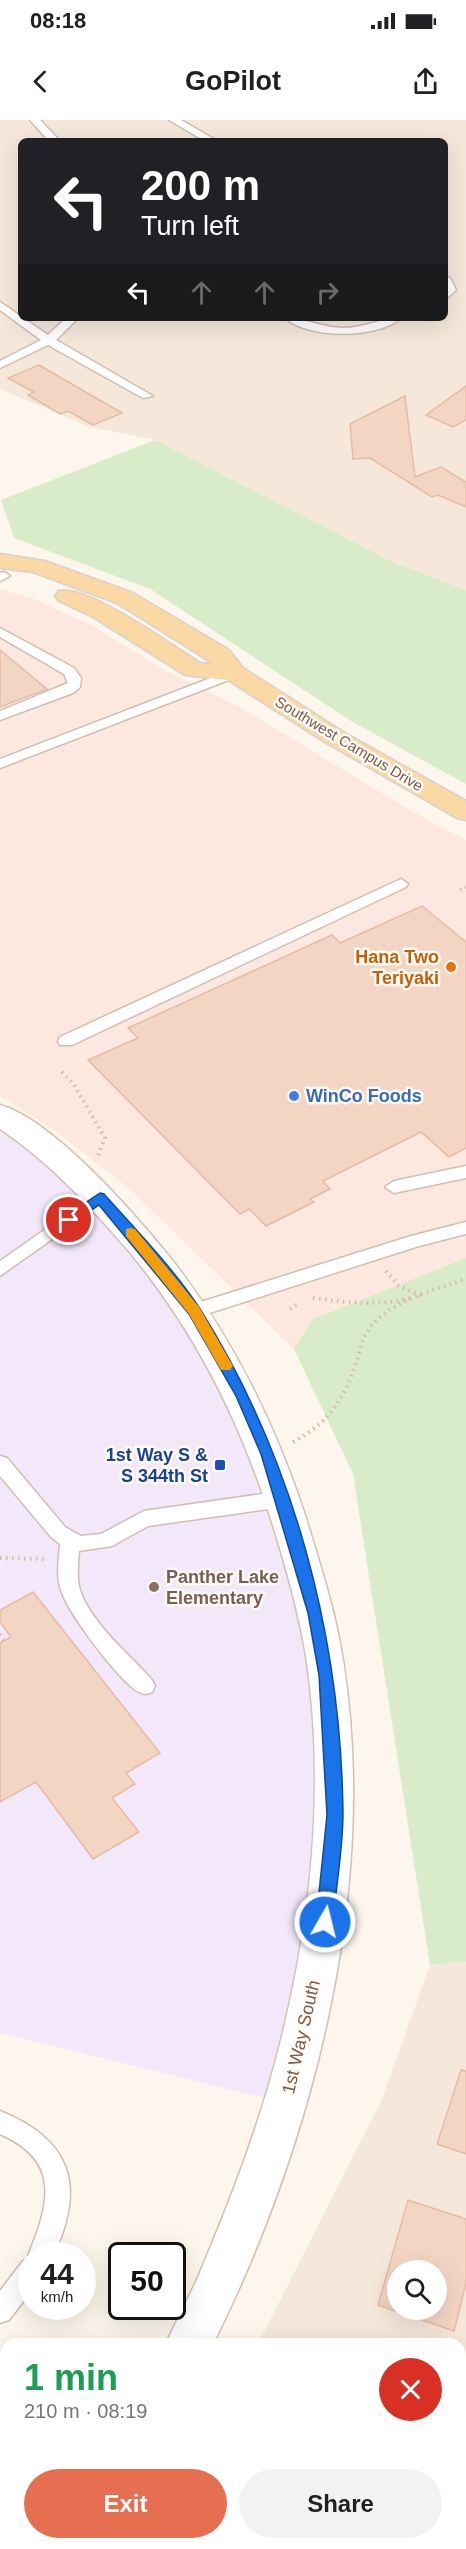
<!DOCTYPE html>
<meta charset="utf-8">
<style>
:root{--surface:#fff;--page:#f2f2f2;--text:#202124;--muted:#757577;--accent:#e76f51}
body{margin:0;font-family:Arial,sans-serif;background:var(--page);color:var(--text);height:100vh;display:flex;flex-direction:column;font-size:22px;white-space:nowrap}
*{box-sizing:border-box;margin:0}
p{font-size:20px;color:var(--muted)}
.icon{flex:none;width:33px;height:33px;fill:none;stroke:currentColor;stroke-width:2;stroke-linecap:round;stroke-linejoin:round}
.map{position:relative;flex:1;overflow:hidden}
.details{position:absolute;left:0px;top:2218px;width:466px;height:212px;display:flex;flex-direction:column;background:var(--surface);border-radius:18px 18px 0 0;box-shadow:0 6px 24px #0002}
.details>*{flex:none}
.guide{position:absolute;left:18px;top:18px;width:430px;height:183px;border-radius:9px;box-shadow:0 6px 24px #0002;background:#202124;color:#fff;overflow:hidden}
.buttons{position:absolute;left:387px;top:2140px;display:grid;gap:12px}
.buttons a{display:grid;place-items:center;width:60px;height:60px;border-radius:50%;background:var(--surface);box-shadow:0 6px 24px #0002;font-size:30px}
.speed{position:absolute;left:18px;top:2122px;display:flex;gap:12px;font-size:30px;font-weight:700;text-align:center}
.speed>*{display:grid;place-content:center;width:78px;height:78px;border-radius:50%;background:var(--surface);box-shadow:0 6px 24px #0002;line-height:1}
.speed small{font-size:15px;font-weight:400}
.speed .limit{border:3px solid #111;border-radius:9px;background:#fff;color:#111}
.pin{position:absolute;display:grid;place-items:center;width:51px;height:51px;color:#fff;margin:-26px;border:3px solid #fff;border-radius:50%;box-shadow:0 2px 6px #0007}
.me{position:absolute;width:66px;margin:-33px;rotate:8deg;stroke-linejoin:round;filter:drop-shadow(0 0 4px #0008)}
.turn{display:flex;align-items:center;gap:21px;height:126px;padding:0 24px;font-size:27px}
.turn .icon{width:78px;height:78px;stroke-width:2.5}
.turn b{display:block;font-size:42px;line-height:51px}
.lanes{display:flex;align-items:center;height:57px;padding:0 24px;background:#0003;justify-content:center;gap:30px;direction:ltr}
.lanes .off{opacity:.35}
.round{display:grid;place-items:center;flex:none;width:63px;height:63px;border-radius:32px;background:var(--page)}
.headline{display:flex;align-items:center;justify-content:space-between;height:102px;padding:0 24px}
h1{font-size:36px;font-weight:700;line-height:45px;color:#1e9e55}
.action{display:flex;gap:12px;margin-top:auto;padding:12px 24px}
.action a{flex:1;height:69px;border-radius:36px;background:var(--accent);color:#fff;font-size:24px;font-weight:700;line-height:69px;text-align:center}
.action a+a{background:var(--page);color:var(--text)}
.status{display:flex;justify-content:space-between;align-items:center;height:42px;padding:0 30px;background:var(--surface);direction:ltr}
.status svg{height:16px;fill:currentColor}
header{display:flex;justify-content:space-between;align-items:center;height:78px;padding:0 24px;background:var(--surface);font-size:27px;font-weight:700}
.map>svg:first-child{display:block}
.residential{fill:#f5e8da;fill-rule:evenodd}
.commercial{fill:#fde8e0}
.education{fill:#f3e8fa}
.green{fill:#d8ecc9}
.building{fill:#f3d5c3;stroke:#e6bba3;stroke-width:1.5;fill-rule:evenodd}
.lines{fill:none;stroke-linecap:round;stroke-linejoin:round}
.service-casing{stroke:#d1beb0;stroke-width:3}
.minor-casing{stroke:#d1beb0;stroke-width:3}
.secondary-casing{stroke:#d6c0b0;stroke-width:3}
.primary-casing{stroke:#dad1cd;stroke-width:3}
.path-far2{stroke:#d9b8a5;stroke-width:3;stroke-dasharray:1.5 4;stroke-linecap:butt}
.path-far1{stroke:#d9b8a5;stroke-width:4;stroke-dasharray:1.5 4.5;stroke-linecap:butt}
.path{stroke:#d9b8a5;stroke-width:4.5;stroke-dasharray:2 6;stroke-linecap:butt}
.service{fill:#fff;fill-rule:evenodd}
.minor{fill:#fff;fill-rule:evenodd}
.secondary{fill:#fff;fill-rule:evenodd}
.primary{fill:#fbd9a5;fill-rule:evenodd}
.route{fill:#1a73e8;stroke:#114b97;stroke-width:1.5}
.slow{fill:#f59e0b}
.food-dot{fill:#e8710a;stroke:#fffaf3;stroke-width:2}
.shop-dot{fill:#3f7fe0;stroke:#fffaf3;stroke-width:2}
.transit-dot{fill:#1a4fb4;stroke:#fffaf3;stroke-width:2}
.education-dot{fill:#8d6e63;stroke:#fffaf3;stroke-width:2}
.labels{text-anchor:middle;stroke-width:5;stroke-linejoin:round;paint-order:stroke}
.far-street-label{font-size:15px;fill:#7a5c4d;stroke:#fffaf3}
.food-label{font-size:18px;font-weight:bold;fill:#c56008;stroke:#fffaf3;text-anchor:end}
.shop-label{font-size:18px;font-weight:bold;fill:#366cbe;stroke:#fffaf3;text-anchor:start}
.transit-label{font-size:18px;font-weight:bold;fill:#164399;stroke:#fffaf3;text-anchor:end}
.education-label{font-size:18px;font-weight:bold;fill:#785e54;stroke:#fffaf3;text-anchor:start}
.street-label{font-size:18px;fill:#7a5c4d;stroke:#fffaf3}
</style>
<div class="status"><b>08:18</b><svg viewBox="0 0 49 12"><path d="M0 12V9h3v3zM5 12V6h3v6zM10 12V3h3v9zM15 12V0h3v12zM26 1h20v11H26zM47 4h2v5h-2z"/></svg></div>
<header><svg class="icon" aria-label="back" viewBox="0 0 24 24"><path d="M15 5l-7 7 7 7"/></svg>GoPilot<svg class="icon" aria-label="share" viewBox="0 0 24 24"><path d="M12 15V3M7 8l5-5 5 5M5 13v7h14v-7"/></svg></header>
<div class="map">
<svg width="466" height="2429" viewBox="0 0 466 2429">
<rect width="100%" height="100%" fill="#fdf6ec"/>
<g class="residential">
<path d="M0 0H466V470L393 442 155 320 90 307 0 269ZM21 21H446V198H21Z"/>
<path d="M466 1841V2429H155L157 2424H460V2224H258L382 1979 430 1845ZM398 2151H436V2190H398Z"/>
</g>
<polygon class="commercial" points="0,469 34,479 93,506 164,550 241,588 415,693 466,720 466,1138 313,1199 294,1229 131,1070 57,1012 0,976"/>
<polygon class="education" points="0,995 65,1044 243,1275 333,1623 286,1983 0,1913"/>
<g class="green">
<polygon points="155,320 393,442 466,470 466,664 351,601 150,469 14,418 1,380"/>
<polygon points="466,1138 466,1841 430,1845 353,1354 294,1229 313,1199"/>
</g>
<g class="building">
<polygon points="39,245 122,293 93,305 68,291 60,294 28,275 34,272 8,258"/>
<polygon points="466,266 466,300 453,307 426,295"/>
<polygon points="405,276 415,357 441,347 466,362 466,387 438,375 432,377 370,338 353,339 350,304"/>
<polygon points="0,530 47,569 0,587"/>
<polygon points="422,786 466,822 466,1028 449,1037 421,1012 323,1061 330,1069 310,1079 314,1082 266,1106 249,1089 240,1094 88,940 138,918 128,908 332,815 340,823"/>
<polygon points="33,1472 160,1633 126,1653 135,1664 112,1678 139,1712 93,1739 36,1662 0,1682 0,1523 11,1517 0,1502 0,1490"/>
<polygon points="461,1950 466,1951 466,2034 437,2024"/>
<path d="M408 2080 466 2099V2163L454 2211 378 2185ZM398 2151H436V2190H398Z"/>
</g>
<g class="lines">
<defs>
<g id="service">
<polygon points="30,0 40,0 60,21 49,21"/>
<polygon points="169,0 181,0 217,21 205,21"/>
<polygon points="446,157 450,158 456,170 446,179"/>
<polygon points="0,182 48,215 66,198 78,198 56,220 153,276 143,278 48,225 0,248 0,241 41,220 0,190"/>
<path d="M285 198C305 198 321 207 341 208 361 209 380 198 401 198 377 219 309 219 285 198Z"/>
<polygon points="4,452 10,456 0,461 0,453"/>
<polygon points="0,508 74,548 81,558 80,567 73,573 0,600 0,591 68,563 64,554 0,517"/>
<polygon points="234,549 239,550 239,556 0,648 0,639"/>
<polygon points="401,759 408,764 406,767 72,925 60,925 58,921 60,917"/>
<polygon points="466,1046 466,1058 394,1073 385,1067 394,1061"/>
<polygon points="100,1071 106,1073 109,1077 106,1081 0,1156 0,1141"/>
<polygon points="466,1102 466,1114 419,1126 194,1198 188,1196 185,1191 188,1186 411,1116"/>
<path d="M0 1336 7 1338 65 1407 81 1416 101 1414 144 1391 283 1371 290 1374 293 1379 290 1384 283 1387 148 1406 112 1426 79 1431C78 1445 76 1460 81 1473 94 1506 129 1534 152 1560L155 1566 152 1572C147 1574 144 1575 139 1572 120 1562 67 1492 61 1470 56 1456 59 1439 60 1424L51 1417 0 1356Z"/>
<path d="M0 1991C72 2020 86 2067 53 2136H32V2170L9 2200 0 2203V2171L23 2141 29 2139 28 2136C49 2084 62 2041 0 2014Z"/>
</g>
<polygon id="minor" points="215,2424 270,2424 272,2429 217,2429"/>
<g id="secondary">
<path d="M0 985C52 999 134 1093 169 1136 230 1213 273 1299 304 1392 319 1441 335 1489 343 1540 379 1768 314 2020 213 2224H166C176 2201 188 2180 198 2157 231 2079 262 1999 282 1916 312 1794 325 1662 306 1536 298 1488 284 1440 269 1393 238 1296 193 1208 127 1129 89 1085 49 1042 0 1009Z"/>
<polygon points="50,2424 100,2424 98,2429 48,2429"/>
</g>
<path id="primary" d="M0 434 45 441 133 473 229 530 243 548 343 612 466 681V700L457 698 325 622 228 560 185 555 93 497 59 481 55 476 59 471C87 464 173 526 200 543L214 544 117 483 33 452 0 448Z"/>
</defs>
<use href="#service" class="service-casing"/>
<use href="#minor" class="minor-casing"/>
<use href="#secondary" class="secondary-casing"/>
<use href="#primary" class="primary-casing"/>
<polyline class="path-far2" points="460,770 466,767"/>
<g class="path-far1">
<polyline points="62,952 74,965 105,1018 97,1038"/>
<polyline points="386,1151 398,1165 421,1176"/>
<path d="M313 1178C348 1183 378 1186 412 1178"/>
<polyline points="290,1189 300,1182"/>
<path d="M293 1322C328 1303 344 1280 356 1243 360 1231 362 1218 369 1209 391 1180 434 1170 466 1159"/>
<polyline points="0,1438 44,1439"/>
<polyline points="0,1514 4,1521"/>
</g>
<polyline class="path" points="0,2372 6,2371"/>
<use href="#service" class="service"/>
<use href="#minor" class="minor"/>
<use href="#secondary" class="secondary"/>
<use href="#primary" class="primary"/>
</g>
<path class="route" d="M100 1073 104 1074C135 1109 175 1150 200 1189 294 1339 341 1517 343 1693 343 1729 336 1766 333 1802L331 1807 325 1809 319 1807 316 1802 327 1695 319 1555 308 1493 261 1334 236 1276 189 1194 99 1085 73 1103H64V1097Z"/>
<polygon class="slow" points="130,1108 135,1109 199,1187 233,1246 230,1250 221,1250 189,1194 126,1116 126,1109"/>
<circle class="food-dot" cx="451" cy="847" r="6"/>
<circle class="shop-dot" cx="294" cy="976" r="6"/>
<rect class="transit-dot" x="214" y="1339" width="12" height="12" rx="3"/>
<circle class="education-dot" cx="154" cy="1467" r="6"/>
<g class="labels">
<g class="far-street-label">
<text transform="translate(349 624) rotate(31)" y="5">Southwest Campus Drive</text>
</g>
<g class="food-label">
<text x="439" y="843">Hana Two<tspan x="439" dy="21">Teriyaki</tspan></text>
</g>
<g class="shop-label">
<text x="306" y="982">WinCo Foods</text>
</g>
<g class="transit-label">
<text x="208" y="1341">1st Way S &amp;<tspan x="208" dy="21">S 344th St</tspan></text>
</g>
<g class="education-label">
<text x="166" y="1463">Panther Lake<tspan x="166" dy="21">Elementary</tspan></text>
</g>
<g class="street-label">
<text transform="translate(301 1917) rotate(-77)" y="6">1st Way South</text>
</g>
</g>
</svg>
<div class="buttons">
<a><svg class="icon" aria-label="search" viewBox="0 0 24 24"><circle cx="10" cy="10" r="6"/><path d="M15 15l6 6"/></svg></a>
</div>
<div class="speed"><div>44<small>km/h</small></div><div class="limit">50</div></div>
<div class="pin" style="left:69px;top:1100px;background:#d93025"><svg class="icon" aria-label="arrive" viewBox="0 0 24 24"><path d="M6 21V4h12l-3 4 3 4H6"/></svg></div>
<svg class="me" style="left:325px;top:1802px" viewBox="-20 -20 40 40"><circle r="17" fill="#1a73e8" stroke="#fff" stroke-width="3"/><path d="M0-11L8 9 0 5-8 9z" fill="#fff"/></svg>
<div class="guide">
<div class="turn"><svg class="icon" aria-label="left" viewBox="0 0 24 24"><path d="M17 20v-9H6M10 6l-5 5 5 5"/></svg><div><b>200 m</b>Turn left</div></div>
<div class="lanes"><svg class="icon" aria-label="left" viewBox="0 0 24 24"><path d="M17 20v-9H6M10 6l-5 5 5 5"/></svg><svg class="icon off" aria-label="ahead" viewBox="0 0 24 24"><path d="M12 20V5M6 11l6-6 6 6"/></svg><svg class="icon off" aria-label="ahead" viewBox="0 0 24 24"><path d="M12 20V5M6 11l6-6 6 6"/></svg><svg class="icon off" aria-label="right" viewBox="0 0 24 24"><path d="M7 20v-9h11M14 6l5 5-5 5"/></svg></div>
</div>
<section class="details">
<div class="headline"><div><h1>1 min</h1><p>210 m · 08:19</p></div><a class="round" style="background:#d93025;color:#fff"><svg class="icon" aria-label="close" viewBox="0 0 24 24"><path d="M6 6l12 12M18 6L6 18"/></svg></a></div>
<div class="action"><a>Exit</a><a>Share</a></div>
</section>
</div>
